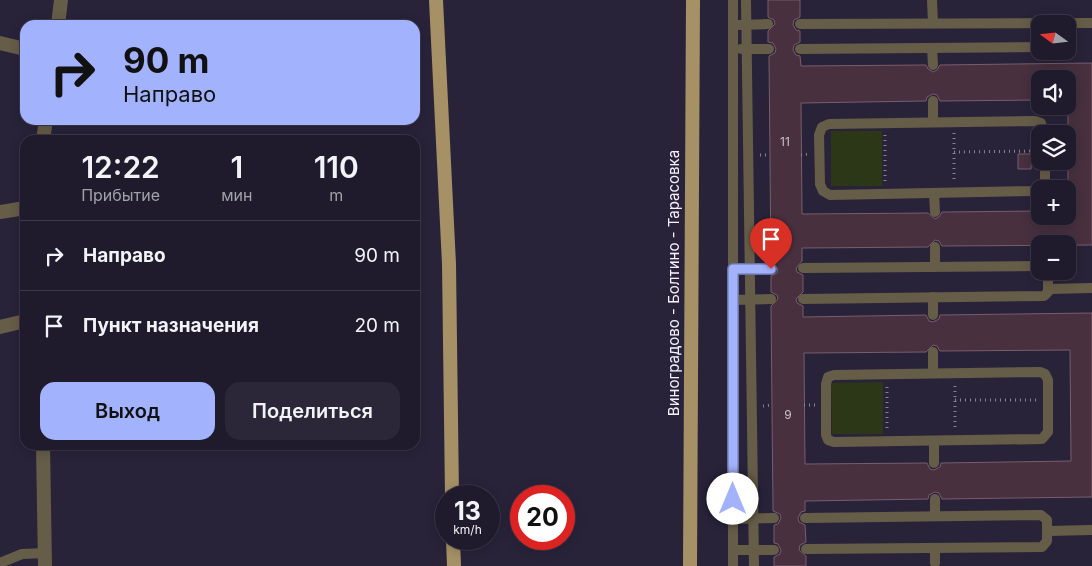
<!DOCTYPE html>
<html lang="ru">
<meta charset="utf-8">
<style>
:root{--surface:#1f1a2c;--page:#2c2738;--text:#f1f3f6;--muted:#a1a1a9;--line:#3c3848;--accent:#a3b2fd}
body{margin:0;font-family:Inter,sans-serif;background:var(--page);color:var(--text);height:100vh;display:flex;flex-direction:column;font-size:19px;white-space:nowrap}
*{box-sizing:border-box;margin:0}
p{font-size:16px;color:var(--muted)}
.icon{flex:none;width:28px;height:28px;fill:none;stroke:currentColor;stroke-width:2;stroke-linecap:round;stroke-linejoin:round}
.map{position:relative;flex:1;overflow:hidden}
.panel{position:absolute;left:20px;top:135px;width:400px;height:315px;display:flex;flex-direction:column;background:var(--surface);border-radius:15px;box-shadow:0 2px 12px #0003,0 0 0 1px var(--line)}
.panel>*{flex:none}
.hud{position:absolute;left:20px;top:20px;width:400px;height:105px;border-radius:15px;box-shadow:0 2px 12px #0003,0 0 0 1px var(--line);background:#a3b2fd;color:#111;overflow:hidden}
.needle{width:32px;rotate:285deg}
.controls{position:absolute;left:1031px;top:15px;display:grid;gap:10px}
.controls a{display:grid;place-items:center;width:45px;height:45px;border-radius:10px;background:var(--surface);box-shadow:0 2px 12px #0003,0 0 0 1px var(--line);font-size:25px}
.speed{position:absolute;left:435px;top:485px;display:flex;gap:10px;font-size:25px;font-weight:700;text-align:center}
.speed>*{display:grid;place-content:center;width:65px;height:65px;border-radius:50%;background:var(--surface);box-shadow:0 2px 12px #0003,0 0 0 1px var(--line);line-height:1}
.speed small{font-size:12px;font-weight:400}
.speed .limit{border:8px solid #d22;background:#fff;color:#111}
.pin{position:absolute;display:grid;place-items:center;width:42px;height:42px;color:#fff;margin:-51px -21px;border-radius:50% 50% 50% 0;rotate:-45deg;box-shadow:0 0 5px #0007}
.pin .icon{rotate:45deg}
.me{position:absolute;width:55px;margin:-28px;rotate:0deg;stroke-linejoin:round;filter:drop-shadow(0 0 4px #0008)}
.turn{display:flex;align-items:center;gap:18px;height:105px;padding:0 20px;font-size:22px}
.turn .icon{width:65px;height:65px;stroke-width:2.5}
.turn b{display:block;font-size:35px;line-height:42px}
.eta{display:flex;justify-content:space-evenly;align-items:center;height:85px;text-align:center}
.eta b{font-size:30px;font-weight:600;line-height:35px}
.button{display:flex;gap:10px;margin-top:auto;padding:10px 20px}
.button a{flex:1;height:58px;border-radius:15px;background:var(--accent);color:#111;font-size:20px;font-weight:600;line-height:58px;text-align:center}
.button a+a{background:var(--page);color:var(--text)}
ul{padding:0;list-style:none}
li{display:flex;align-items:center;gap:15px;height:70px;padding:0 20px;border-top:1px solid var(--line)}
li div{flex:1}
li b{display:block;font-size:19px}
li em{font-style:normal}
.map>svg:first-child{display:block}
.green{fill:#2c3718}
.building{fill:#48303f;stroke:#785d6d;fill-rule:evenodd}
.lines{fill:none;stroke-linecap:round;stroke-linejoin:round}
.path{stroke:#868194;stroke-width:3;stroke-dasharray:1 4;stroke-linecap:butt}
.service{stroke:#665d48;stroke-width:10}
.minor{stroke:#665d48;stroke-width:14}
.primary{stroke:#a59165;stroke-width:14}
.route-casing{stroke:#6a74a4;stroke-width:12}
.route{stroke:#a3b2fd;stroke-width:9}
.labels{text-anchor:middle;stroke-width:4;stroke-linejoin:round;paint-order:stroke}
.number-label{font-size:12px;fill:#cac2cf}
.street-label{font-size:15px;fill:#f5f2ff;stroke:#29233a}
</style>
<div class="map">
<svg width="1092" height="566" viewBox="0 0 1092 566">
<rect width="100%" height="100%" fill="#29233a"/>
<g class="green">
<rect x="831" y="131" width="51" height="55"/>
<polygon points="883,382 883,434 832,434 831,383"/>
</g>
<g class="building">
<path d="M768 0H800V17L794 20 793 25 796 30 800 31V42L794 45 793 50 796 55 800 56 801 66 926 65 928 69 933 72 937 70 940 65 1092 63V245L942 246 939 241 935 240 928 247 802 248V261L796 268 797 272 803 275V292L796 299 797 303 803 306V317L926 315 929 321 933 322 939 319 940 315 1092 313V497L942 499 939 493 935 492 929 495 928 499 805 501V511L801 512 798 518 799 522 805 525 806 542 800 545 799 550 806 556V566H774V557L780 554 781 550 778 544 774 543V525L778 524 781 518 780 514 773 511 771 306 778 299 777 295 771 292V276L777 273 778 269 771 262 769 56 775 53 776 49 773 43 768 42V31L775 24 774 20 768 17ZM1040 79H1068V216H1040V211L942 212 939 217 935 219 928 213 802 214 801 103 926 101 927 97 933 94 937 95 940 101 1040 100ZM933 345 937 346 940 351 1070 350 1071 461 941 463 940 467 934 470 930 469 927 463 805 464 804 353 926 352Z"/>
<polygon points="1018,154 1032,154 1031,169 1018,169"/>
</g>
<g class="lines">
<g class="path">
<polyline points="954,133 954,182"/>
<polyline points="885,135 885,183"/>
<polyline points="954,152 1038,151"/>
<polyline points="760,155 770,155"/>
<polyline points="801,155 809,154"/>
<polyline points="955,386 955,430"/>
<polyline points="887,387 887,431"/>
<polyline points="955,400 1037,400"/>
<polyline points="804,405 815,405"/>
<polyline points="763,406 772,405"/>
</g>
<g class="service">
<polyline points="746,0 754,566"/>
<polyline points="932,0 933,23"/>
<polyline points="800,24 1092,23"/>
<polyline points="739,25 768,24"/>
<polyline points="932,48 933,65"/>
<polyline points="741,49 769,49"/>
<polyline points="800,49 1040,47"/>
<polyline points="933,101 933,122"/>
<polyline points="1040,189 1035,191 830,195 823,191 820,184 819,135 822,127 829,124 1035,121 1041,123 1044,134"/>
<polyline points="1041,189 1045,182 1045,161"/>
<polyline points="934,193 935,212"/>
<polyline points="935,247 935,267"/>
<polyline points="803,268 1040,266"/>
<polyline points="733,269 771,269"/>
<polyline points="1048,289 1092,288"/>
<polyline points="933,297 933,315"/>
<polyline points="803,299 1044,296 1048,292 1048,271"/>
<polyline points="733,300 771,299"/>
<polyline points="933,352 933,373"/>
<polygon points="1040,372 1045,374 1048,380 1048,432 1042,439 834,442 828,440 826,435 826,384 828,377 834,375"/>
<polyline points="934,463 934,441"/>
<polyline points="935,499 935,516"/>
<polyline points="805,518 1041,515 1047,520 1047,541 1042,547 806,549"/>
<polyline points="733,519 774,518"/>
<polyline points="1047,531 1092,530"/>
<polyline points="935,548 935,563"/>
<polyline points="733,550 774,550"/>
<polyline points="0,563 22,554 45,553"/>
<polyline points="733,566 733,0"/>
</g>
<g class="minor">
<polyline points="58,25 61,0"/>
<polyline points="0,43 25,49"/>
<polyline points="43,140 46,120"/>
<polyline points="0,212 25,208"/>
<polyline points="0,327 25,321"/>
<polyline points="43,445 45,566"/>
</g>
<g class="primary">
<polyline points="436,0 449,264 452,496"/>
<polyline points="453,539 454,566"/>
<polyline points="690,566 693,0"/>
</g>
</g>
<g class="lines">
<defs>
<polyline id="route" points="733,499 733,269 771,269"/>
</defs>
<use href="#route" class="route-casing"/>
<use href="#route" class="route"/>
</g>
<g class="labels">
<g class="number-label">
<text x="785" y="146">11</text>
<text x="788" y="419">9</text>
</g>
<g class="street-label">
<text transform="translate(674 283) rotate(-90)" y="5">Виноградово - Болтино - Тарасовка</text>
</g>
</g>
</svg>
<div class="controls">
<a><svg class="needle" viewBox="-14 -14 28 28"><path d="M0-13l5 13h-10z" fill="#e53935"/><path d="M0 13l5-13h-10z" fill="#a1a1a9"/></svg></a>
<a><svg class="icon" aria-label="sound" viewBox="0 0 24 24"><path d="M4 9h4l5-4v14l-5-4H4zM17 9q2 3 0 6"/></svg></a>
<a><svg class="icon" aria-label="layers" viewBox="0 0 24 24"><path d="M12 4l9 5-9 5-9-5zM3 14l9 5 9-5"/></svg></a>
<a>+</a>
<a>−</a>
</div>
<div class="speed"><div>13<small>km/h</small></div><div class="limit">20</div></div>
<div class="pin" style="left:771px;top:269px;background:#d93025"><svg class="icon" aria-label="arrive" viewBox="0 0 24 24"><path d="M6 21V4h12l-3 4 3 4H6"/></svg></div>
<svg class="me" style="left:733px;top:499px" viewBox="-20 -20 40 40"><circle r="19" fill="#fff"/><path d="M0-13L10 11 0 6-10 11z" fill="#a3b2fd"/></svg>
<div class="hud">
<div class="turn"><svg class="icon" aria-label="right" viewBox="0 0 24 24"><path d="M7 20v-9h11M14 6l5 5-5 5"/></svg><div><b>90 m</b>Направо</div></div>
</div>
<section class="panel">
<div class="eta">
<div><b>12:22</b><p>Прибытие</p></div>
<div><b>1</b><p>мин</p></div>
<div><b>110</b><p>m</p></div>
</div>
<ul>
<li><svg class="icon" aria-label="right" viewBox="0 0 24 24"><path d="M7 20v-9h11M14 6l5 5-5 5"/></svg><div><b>Направо</b></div><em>90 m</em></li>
<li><svg class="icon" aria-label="arrive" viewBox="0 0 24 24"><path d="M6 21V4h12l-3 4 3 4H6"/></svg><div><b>Пункт назначения</b></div><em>20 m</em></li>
</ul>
<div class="button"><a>Выход</a><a>Поделиться</a></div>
</section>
</div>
